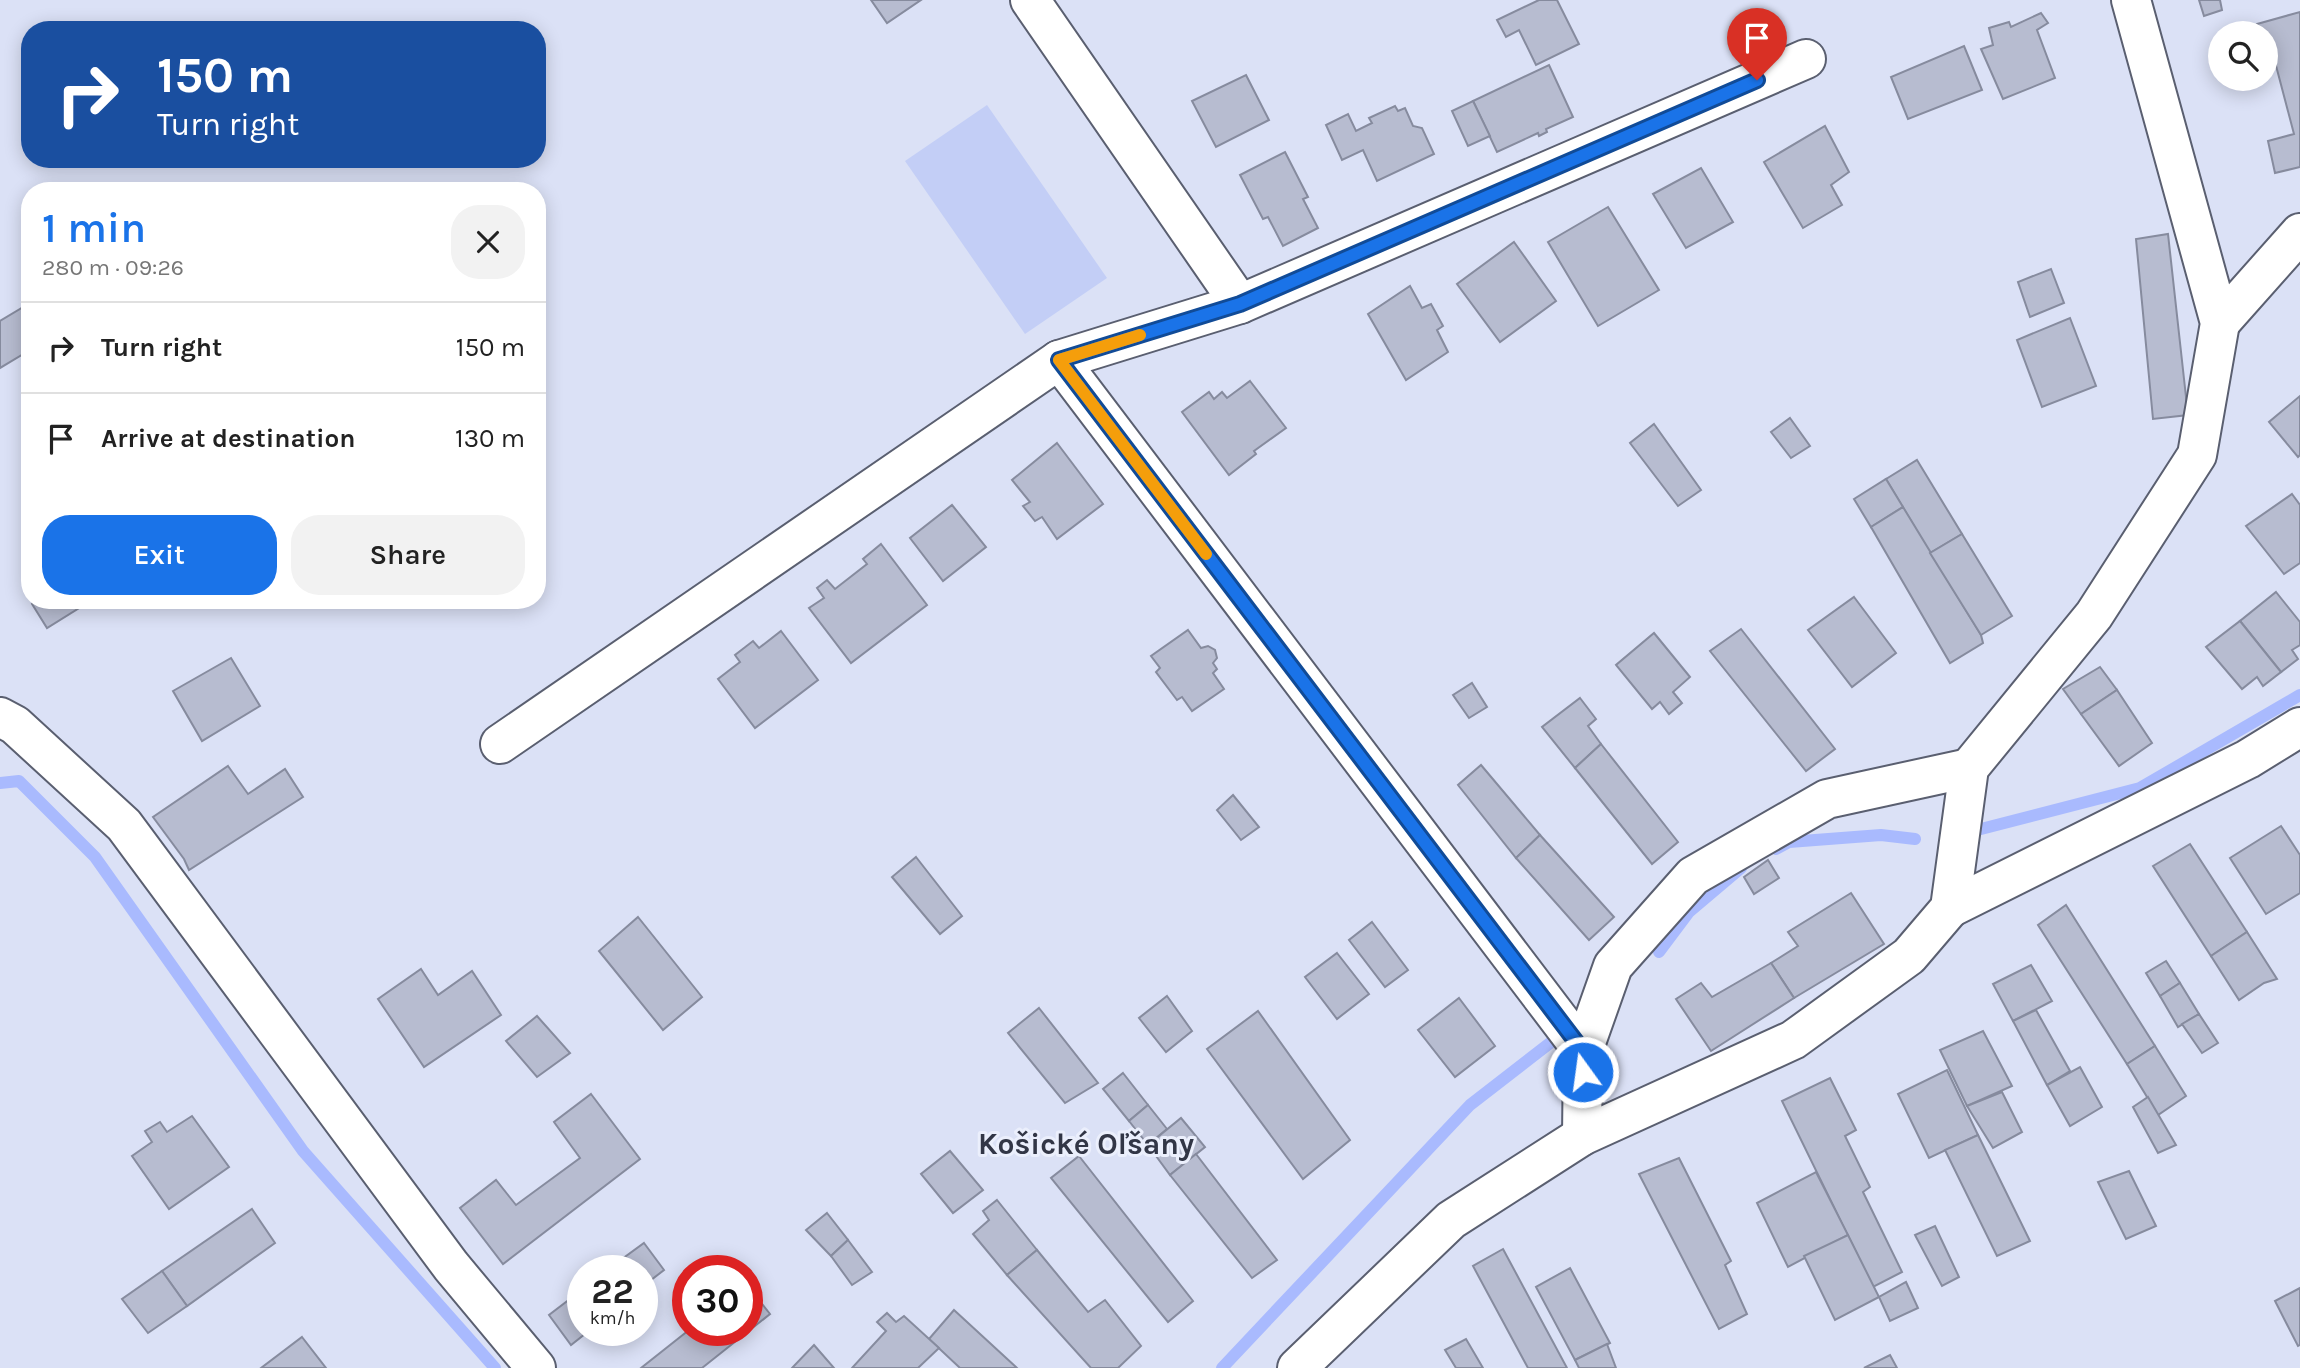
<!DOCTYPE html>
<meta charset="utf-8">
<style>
:root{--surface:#fff;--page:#f2f2f2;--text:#222;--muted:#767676;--line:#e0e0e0;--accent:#1a73e8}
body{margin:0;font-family:Karla,sans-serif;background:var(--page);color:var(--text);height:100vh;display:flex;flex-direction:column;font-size:26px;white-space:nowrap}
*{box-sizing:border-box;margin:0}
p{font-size:23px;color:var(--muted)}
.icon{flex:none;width:38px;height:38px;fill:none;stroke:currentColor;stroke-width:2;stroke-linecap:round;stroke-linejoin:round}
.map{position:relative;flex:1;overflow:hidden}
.details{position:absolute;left:21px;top:182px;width:525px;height:427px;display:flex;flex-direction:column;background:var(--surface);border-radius:28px;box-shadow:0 4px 18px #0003}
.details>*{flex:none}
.hud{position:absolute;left:21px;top:21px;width:525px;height:147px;border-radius:28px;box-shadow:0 4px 18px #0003;background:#1a4fa0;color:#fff;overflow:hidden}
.fabs{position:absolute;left:2208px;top:21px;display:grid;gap:14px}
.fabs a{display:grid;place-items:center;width:70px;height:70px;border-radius:50%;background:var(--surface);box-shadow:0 4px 18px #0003;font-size:35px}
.speed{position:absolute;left:567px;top:1255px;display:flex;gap:14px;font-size:35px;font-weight:700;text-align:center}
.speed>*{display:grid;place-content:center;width:91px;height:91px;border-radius:50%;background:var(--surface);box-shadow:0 4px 18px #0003;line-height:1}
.speed small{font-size:18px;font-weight:400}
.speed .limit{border:10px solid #d22;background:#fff;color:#111}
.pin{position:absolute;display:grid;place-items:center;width:60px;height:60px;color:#fff;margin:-72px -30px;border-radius:50% 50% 50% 0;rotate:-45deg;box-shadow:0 0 7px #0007}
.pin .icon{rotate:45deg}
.me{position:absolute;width:77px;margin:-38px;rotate:346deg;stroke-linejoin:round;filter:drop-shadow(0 0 5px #0008)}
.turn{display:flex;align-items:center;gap:24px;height:147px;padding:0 21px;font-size:32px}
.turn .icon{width:91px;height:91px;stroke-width:2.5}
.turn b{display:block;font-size:49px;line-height:60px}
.round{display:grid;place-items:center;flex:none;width:74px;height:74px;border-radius:28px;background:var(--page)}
.head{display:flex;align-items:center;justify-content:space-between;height:119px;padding:0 21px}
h1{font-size:42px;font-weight:600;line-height:52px;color:var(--accent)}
.cta{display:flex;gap:14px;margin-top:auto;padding:14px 21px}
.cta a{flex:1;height:80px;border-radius:28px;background:var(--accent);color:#fff;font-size:28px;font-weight:600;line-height:80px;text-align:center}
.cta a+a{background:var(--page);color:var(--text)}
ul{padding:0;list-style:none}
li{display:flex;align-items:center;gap:21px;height:91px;padding:0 21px;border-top:2px solid var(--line)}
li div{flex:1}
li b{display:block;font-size:26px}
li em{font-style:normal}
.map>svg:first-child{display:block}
.green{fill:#c3cef6}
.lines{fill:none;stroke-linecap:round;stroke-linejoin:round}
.stream{stroke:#a9bafe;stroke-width:12}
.building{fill:#b7bcd0;stroke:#868b9e;stroke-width:2}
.minor-casing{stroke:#5a5f70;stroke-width:42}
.minor{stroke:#fff;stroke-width:38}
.route-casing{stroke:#114b97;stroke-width:18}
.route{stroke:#1a73e8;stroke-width:12}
.slow{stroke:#f59e0b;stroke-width:12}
.labels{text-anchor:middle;stroke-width:6;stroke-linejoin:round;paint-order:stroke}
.quarter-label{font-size:30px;font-weight:bold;fill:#323646;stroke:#ebeffc}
</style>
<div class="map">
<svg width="2300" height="1368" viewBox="0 0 2300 1368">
<rect width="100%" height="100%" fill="#dbe1f6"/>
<polygon class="green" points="987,105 1107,278 1025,334 905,161"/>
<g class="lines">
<g class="stream">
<polyline points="0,783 19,781 95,857 303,1151 495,1368"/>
<polyline points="1981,829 2140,788 2300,695"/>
<polyline points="1776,849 1789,842 1881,835 1915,839"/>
<polyline points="1659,952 1689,912 1741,868"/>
<polyline points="1222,1368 1470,1105 1550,1043"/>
</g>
</g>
<g class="building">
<polygon points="871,0 921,0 887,23"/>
<polygon points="1539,0 1557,0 1579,44 1536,65 1519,30 1506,37 1497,20"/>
<polygon points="2199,0 2220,0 2222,10 2204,16"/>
<polygon points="2300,12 2300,167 2275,173 2268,141 2294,134 2274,58 2266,61 2266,33 2259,33 2257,24"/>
<polygon points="2041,13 2048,23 2037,30 2055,78 2003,99 1981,49 1993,45 1989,28 2009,22 2011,27"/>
<polygon points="1964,46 1982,90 1908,119 1891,77"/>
<polygon points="1549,65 1573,117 1546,129 1547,132 1539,136 1538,133 1497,152 1473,101"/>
<polygon points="1246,75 1269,120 1216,147 1192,101"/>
<polygon points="1473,101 1490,136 1468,146 1452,111"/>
<polygon points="1395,106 1398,111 1405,108 1413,126 1422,128 1434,154 1377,181 1363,150 1342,160 1326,125 1348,114 1356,131 1372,123 1369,118"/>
<polygon points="1825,126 1849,172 1831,185 1842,205 1803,228 1764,162"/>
<polygon points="1285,152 1308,197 1303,199 1318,228 1283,246 1268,217 1263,219 1240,175"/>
<polygon points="1701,168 1733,222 1686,248 1653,194"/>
<polygon points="1608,207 1659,290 1598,326 1548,242"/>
<polygon points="2168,234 2188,415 2153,419 2136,239"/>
<polygon points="1514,242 1556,301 1500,342 1457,284"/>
<polygon points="2051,269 2064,303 2030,317 2018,282"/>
<polygon points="1410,286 1422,308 1431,304 1443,326 1437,330 1448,352 1406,380 1368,314"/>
<polygon points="30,303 30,350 0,368 0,321"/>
<polygon points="2070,318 2096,386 2042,407 2017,340"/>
<polygon points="1250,381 1286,428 1254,451 1256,454 1229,475 1182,412 1209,392 1214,399 1222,392 1227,398"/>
<polygon points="2300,396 2300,455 2298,457 2269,422"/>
<polygon points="1790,418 1810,446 1791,458 1771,432"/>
<polygon points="1654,424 1701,490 1678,506 1630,443"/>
<polygon points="1057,443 1103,504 1057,539 1042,517 1035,521 1023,506 1030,502 1012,480"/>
<polygon points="1917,460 1962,534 1930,553 1886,479"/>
<polygon points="1886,479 1903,507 1871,527 1854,499"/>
<polygon points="2292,494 2300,505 2300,563 2284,574 2246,526"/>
<polygon points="952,505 986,547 943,581 910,538"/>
<polygon points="1903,507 1981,635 1983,643 1950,663 1871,527"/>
<polygon points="1962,534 2012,616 1981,635 1930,553"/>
<polygon points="881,544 927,605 851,663 809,608 824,598 817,588 827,580 835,589 867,564 863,559"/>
<polygon points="2276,592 2300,622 2300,645 2292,650 2298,659 2281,672 2240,621"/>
<polygon points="1854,597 1896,653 1852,687 1808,630"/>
<polygon points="36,600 92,600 47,628 32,604"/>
<polygon points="2240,621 2281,672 2263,686 2257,677 2242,689 2206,647"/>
<polygon points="1741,629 1835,749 1806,771 1710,651"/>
<polygon points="1188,630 1201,648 1208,646 1215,650 1217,658 1213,663 1217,669 1213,673 1224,689 1192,711 1182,697 1177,700 1156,672 1160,668 1151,656"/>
<polygon points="781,631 818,680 755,728 718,679 740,662 735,655 753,641 759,648"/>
<polygon points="1654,633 1690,677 1673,692 1682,703 1669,714 1660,702 1652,709 1616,665"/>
<polygon points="231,658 260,706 202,741 173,691"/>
<polygon points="2100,667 2117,690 2081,714 2063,689"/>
<polygon points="1472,683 1487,707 1469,718 1453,695"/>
<polygon points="2117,690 2152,743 2119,766 2081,714"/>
<polygon points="1580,698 1596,719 1588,726 1601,744 1575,768 1542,727"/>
<polygon points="1601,744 1678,842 1652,864 1575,768"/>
<polygon points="1481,765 1540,835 1516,858 1458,785"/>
<polygon points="228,766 248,794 285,769 303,797 189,870 184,859 153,817"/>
<polygon points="1233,795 1259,827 1241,840 1217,810"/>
<polygon points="2281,826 2300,855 2300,893 2266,914 2230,858"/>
<polygon points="1540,835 1614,917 1589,940 1516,858"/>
<polygon points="2190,844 2247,932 2211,956 2153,866"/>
<polygon points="916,857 962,916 940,934 892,877"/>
<polygon points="1768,860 1779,878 1754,894 1744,877"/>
<polygon points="1851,893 1884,944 1794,998 1771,963 1798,946 1788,932"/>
<polygon points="2066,905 2155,1046 2127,1064 2038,925"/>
<polygon points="638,917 702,997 663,1030 599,951"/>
<polygon points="1372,922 1408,970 1385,987 1349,940"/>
<polygon points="2247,932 2277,979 2264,983 2239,1000 2211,956"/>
<polygon points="1337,953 1369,994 1337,1019 1305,977"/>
<polygon points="2166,961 2180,983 2160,996 2146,973"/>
<polygon points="1771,963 1794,998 1711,1051 1676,999 1701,983 1712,997"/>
<polygon points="2031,965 2052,1001 2013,1021 1993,984"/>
<polygon points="421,969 438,995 472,971 501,1015 424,1067 378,999"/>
<polygon points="2180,983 2199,1014 2178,1027 2160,996"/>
<polygon points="1167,996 1192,1031 1166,1052 1139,1018"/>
<polygon points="1459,998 1495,1046 1455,1077 1418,1030"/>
<polygon points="1039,1008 1098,1083 1065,1103 1008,1033"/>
<polygon points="2036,1010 2070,1071 2047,1085 2013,1021"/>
<polygon points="1258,1011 1350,1140 1303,1179 1207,1049"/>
<polygon points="2199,1014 2218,1043 2202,1053 2182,1024"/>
<polygon points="537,1016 570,1053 537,1077 506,1041"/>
<polygon points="1983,1031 2012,1086 1967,1106 1940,1050"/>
<polygon points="2155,1046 2186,1096 2158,1115 2127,1064"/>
<polygon points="2080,1067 2102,1107 2070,1126 2047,1085"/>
<polygon points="1947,1070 1978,1135 1929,1158 1898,1094"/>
<polygon points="1123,1073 1148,1105 1129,1121 1103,1089"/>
<polygon points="1830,1078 1856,1130 1845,1136 1870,1187 1863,1192 1902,1272 1873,1287 1782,1101"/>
<polygon points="2002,1092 2022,1132 1993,1148 1967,1106"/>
<polygon points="591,1094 640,1159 503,1264 460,1208 496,1180 516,1205 580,1158 554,1122"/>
<polygon points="2148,1097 2176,1145 2158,1153 2133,1107"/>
<polygon points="1148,1105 1167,1129 1148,1145 1129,1121"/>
<polygon points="192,1116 229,1167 169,1209 132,1156 152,1142 145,1131 160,1122 167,1132"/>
<polygon points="1181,1118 1205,1147 1170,1175 1148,1145"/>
<polygon points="1978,1135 2030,1241 1997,1256 1945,1150"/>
<polygon points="950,1151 983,1190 953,1213 921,1174"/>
<polygon points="1196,1154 1277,1260 1252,1278 1170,1175"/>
<polygon points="1079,1156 1193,1301 1168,1322 1051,1178"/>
<polygon points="1679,1158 1731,1261 1725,1265 1747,1314 1719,1329 1639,1174"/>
<polygon points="2129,1171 2156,1226 2126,1239 2098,1182"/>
<polygon points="1816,1172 1848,1235 1788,1267 1757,1203"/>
<polygon points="997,1200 1037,1250 1007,1275 973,1234 989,1220 983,1211"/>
<polygon points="252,1209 275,1243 187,1306 162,1271"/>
<polygon points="827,1213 848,1240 831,1256 806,1230"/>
<polygon points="1935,1226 1959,1277 1942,1286 1915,1235"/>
<polygon points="1848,1235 1879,1297 1835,1320 1804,1256"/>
<polygon points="848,1240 872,1272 852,1285 831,1256"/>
<polygon points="644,1243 664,1270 642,1287 642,1270 607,1270"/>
<polygon points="1503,1249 1567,1368 1528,1368 1473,1266"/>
<polygon points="1037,1250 1088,1312 1105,1300 1141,1346 1118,1368 1091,1368 1007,1275"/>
<polygon points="1570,1268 1610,1343 1575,1360 1536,1287"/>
<polygon points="162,1271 187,1306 148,1333 122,1299"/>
<polygon points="1906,1282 1918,1308 1890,1321 1879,1297"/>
<polygon points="747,1285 770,1314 702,1368 641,1368 689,1330 747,1330"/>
<polygon points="2300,1288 2300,1345 2298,1346 2275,1301"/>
<polygon points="583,1289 583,1330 590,1330 571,1345 549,1315"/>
<polygon points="954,1310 1017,1368 960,1368 929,1339"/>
<polygon points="887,1313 896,1322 904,1316 939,1348 918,1368 852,1368 886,1331 877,1322"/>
<polygon points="302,1337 326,1368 261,1368"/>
<polygon points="1466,1339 1483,1368 1456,1368 1445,1350"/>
<polygon points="1607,1344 1616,1368 1579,1368 1575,1360"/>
<polygon points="814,1345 834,1368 792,1368"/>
<polygon points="1890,1355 1897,1368 1864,1368"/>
</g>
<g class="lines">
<defs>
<g id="minor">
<polyline points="1030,0 1240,304 1806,59"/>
<polyline points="2220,323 2300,233"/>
<polyline points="1059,360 1583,1051"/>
<polyline points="0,717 15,725 124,825 451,1266 536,1368"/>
<polyline points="500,744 1059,360 1240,304"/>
<polyline points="1950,908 2248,759 2300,727"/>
<polyline points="1582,1136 1583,1051 1613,966 1693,876 1827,799 1969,768"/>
<polyline points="1297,1368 1451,1220 1582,1136 1793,1040 1909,956 1950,908 1969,768 2094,615 2197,455 2220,323 2131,0"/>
</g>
</defs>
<use href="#minor" class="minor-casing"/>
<use href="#minor" class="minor"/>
</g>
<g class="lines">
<defs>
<polyline id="route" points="1583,1072 1583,1051 1059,360 1240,304 1757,80"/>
</defs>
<use href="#route" class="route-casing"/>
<use href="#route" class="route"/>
<polyline class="slow" points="1140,335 1059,360 1206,554"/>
</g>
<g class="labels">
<g class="quarter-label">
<text x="1086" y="1154">Košické Oľšany</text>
</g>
</g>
</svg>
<div class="fabs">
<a><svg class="icon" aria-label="search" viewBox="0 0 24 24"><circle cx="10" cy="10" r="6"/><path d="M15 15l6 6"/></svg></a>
</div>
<div class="speed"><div>22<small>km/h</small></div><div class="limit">30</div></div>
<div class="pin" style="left:1757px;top:80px;background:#d93025"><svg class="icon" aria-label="arrive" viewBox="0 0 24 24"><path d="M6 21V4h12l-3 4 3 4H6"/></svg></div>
<svg class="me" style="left:1583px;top:1072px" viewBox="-20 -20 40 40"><circle r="17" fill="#1a73e8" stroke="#fff" stroke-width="3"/><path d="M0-11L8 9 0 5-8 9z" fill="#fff"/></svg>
<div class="hud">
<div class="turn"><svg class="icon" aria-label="right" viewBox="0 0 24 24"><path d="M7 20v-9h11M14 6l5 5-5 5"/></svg><div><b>150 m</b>Turn right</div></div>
</div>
<section class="details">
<div class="head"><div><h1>1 min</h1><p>280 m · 09:26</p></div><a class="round"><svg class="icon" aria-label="close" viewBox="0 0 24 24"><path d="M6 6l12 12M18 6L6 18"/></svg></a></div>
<ul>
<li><svg class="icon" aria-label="right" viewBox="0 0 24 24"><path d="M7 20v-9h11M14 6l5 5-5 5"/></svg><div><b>Turn right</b></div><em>150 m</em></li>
<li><svg class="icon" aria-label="arrive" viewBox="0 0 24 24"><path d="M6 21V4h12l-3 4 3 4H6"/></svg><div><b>Arrive at destination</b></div><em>130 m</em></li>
</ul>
<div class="cta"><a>Exit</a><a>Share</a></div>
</section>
</div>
